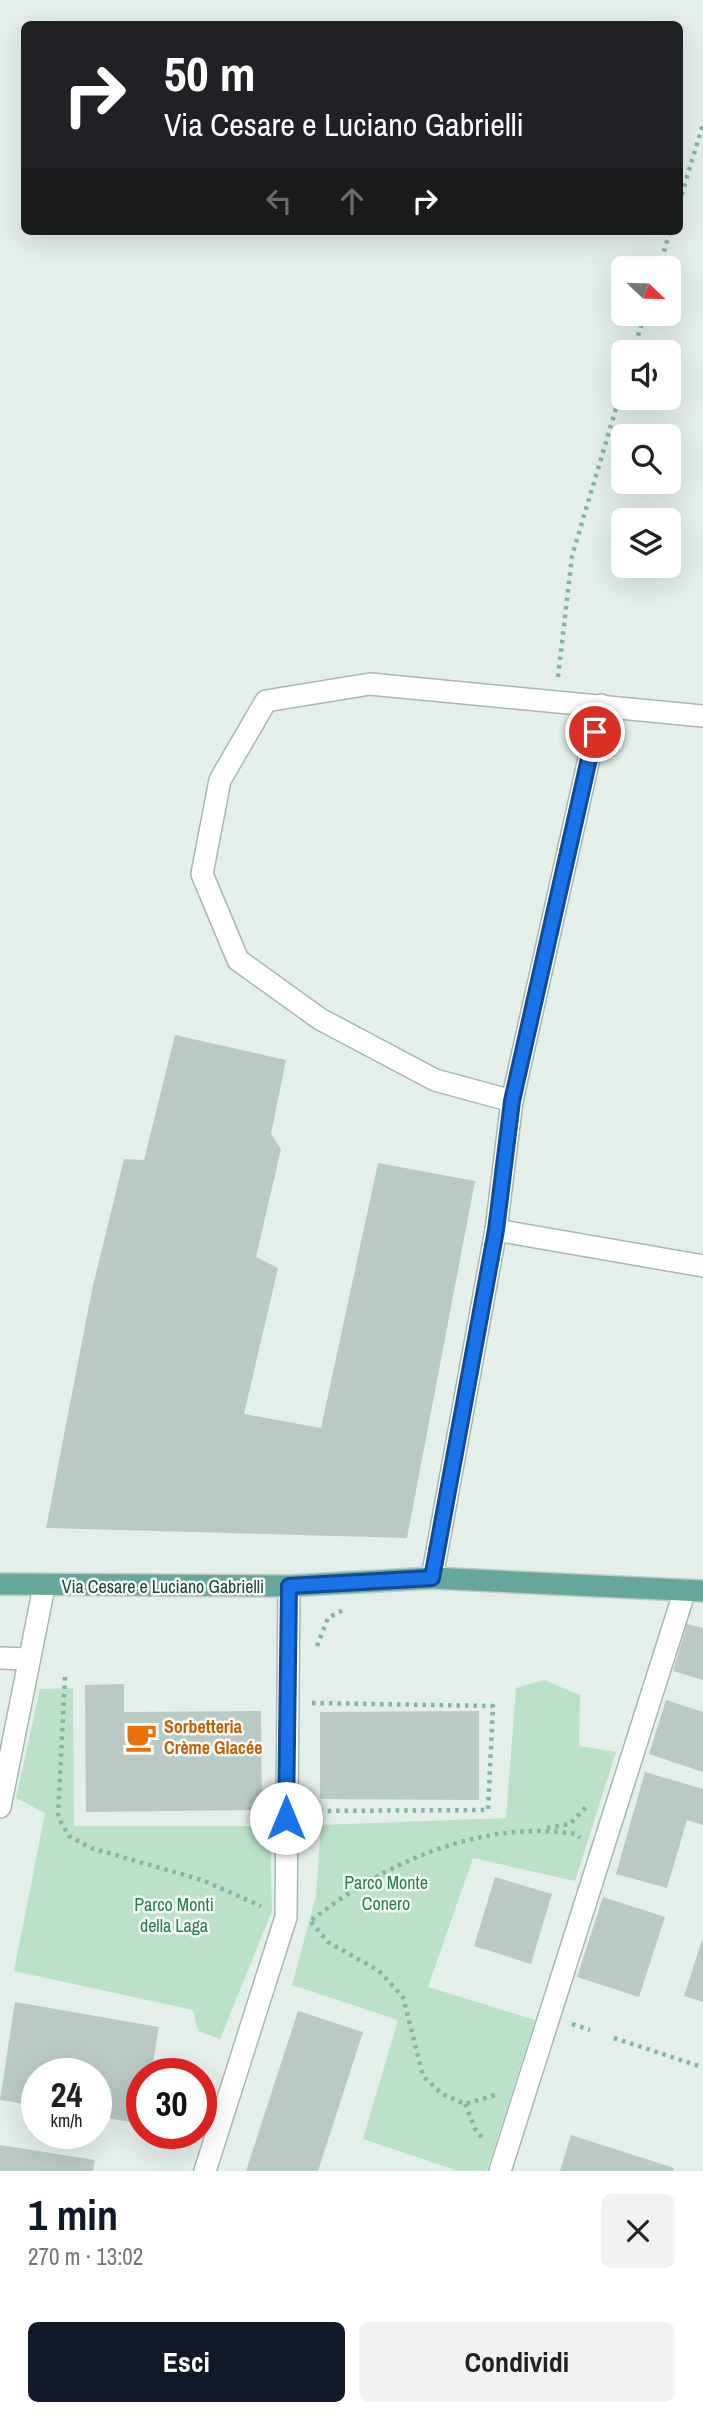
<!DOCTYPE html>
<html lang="it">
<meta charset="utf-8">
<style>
:root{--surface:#fff;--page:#f2f2f2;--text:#202124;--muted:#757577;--accent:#111827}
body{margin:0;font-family:"Archivo Narrow",sans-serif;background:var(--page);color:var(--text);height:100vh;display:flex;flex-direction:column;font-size:26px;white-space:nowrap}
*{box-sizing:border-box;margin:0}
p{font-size:23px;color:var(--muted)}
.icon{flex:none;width:38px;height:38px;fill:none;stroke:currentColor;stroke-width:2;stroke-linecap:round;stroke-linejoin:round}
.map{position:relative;height:2171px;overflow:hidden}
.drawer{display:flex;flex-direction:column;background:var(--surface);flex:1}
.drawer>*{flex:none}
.guide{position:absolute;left:21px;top:21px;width:662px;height:214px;border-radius:10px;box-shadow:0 7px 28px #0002;background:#202124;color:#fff;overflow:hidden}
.needle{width:46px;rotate:113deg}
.controls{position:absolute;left:611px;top:256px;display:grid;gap:14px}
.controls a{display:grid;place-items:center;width:70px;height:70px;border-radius:10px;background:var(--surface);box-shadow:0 7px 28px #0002;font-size:35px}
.speed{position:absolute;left:21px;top:2058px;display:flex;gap:14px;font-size:35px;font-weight:700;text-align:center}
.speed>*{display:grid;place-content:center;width:91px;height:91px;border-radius:50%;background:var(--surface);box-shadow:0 7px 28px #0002;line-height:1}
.speed small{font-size:18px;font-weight:400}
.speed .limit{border:10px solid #d22;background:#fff;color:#111}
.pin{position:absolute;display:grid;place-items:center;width:60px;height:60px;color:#fff;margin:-30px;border:4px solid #fff;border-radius:50%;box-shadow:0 2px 7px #0007}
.me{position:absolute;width:77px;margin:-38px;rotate:0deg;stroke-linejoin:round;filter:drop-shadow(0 0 5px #0008)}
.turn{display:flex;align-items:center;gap:24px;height:147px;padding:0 28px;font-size:32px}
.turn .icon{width:91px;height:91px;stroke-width:2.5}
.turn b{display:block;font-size:49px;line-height:60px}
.lanes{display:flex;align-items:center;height:66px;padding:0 28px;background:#0003;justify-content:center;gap:35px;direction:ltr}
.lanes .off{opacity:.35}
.round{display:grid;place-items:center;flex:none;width:74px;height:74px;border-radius:10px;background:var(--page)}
.headline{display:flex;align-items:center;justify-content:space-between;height:119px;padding:0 28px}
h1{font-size:42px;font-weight:700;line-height:52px;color:var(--accent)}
.action{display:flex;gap:14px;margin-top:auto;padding:14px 28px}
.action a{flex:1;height:80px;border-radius:10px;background:var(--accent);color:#fff;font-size:28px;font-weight:700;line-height:80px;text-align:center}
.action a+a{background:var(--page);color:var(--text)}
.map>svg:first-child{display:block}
.green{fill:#bbe1c8}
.building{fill:#b9cac4}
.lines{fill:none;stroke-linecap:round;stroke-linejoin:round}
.minor-casing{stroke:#a6b8b2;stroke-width:24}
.major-casing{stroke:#c1cac8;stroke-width:24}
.path{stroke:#81b5a8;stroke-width:4.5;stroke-dasharray:3.5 5;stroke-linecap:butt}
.minor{stroke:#fff;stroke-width:21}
.major{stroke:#65a89b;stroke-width:21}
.route-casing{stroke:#114b97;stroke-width:18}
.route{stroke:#1a73e8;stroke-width:12}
.labels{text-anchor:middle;stroke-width:5;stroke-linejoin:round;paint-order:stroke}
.street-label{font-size:18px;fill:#21423b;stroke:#f5fbf8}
.food-label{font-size:18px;font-weight:bold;fill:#c56008;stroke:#f5fbf8;text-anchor:start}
.park-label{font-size:18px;fill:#277d4d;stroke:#f5fbf8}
</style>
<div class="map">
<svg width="703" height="2171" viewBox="0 0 703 2171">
<rect width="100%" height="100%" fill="#e4efea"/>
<g class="green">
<polygon points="544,1680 580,1695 579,1746 616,1752 575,1881 473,1858 428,1987 535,2020 487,2171 458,2171 363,2139 398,2020 292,1985 316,1896 321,1825 506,1818 516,1688"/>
<polygon points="73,1688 74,1826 270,1826 272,1911 220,2039 198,2031 193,2010 14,1971 45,1813 16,1798 40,1689"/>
</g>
<g class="building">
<polygon points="175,1035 286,1060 271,1134 281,1149 256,1257 278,1268 244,1414 321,1428 378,1163 475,1181 407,1538 46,1528 92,1290 124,1159 144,1160"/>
<polygon points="687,1624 703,1628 703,1680 673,1671"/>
<polygon points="124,1684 124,1712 261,1711 262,1810 86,1812 85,1685"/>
<polygon points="666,1700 703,1712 703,1772 649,1754"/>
<polygon points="479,1711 479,1800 320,1799 320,1712"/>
<polygon points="645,1772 703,1789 703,1825 687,1820 667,1888 616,1874"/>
<polygon points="495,1877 552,1894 531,1964 474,1946"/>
<polygon points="603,1897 665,1917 639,1997 577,1977"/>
<polygon points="702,1940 703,1941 703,2002 684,1996"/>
<polygon points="15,2002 159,2027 151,2074 142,2074 142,2124 96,2116 96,2074 37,2074 37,2106 0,2100"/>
<polygon points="298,2011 363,2032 318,2171 246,2171"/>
<polygon points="571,2135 674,2168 673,2171 560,2171"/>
<polygon points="0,2145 95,2160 93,2171 0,2171"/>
</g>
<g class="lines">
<defs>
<g id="minor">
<polyline points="512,1101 435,1080 320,1019 238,960 202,874 220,780 266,701 370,684 703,716"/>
<polyline points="496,1230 703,1266"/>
<polyline points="432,1578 496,1230 512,1101 601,705"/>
<polyline points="0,1658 29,1659"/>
<polyline points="0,1807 44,1587"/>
<polyline points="205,2171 286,1917 289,1586"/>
<polyline points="500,2171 685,1590"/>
</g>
<polyline id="major" points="0,1584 289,1586 432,1578 703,1591"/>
</defs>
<use href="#minor" class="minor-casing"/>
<use href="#major" class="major-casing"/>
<g class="path">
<polyline points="679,203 703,124"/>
<polyline points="659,268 670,231"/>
<polyline points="633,352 645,313"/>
<polyline points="558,677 572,556 623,385"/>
<polyline points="317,1646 328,1618 343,1610"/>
<polyline points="65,1677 58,1817 69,1836 91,1848 202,1880 261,1906"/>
<polyline points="312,1703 493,1706 488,1810 313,1811"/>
<polyline points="547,1828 570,1824 589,1804"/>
<path d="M312 1920C383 1863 482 1819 576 1834L580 1838"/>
<polyline points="311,1922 328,1942 379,1971 403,1997 423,2076 442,2094 465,2104 499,2094"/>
<polyline points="572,2024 590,2030"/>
<polyline points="614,2038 699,2066"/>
<polyline points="465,2104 475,2129 484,2140"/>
</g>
<use href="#minor" class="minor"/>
<use href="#major" class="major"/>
</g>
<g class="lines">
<defs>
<polyline id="route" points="286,1818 289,1586 432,1578 496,1230 512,1101 595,732"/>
</defs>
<use href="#route" class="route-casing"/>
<use href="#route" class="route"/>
</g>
<defs>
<symbol id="cafe-bare" viewBox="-9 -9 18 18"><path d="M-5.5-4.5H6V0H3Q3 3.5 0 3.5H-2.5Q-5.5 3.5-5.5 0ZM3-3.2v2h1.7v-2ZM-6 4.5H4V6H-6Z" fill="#e8710a" stroke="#f5fbf8" stroke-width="2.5" paint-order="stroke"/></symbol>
</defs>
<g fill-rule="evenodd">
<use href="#cafe-bare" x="119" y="1715" width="44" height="44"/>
</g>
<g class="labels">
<g class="street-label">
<text x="163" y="1593">Via Cesare e Luciano Gabrielli</text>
</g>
<g class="food-label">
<text x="164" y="1733">Sorbetteria<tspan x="164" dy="21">Crème Glacée</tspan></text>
</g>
<g class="park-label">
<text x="386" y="1889">Parco Monte<tspan x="386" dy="21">Conero</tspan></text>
<text x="174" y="1911">Parco Monti<tspan x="174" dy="21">della Laga</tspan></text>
</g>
</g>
</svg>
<div class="controls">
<a><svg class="needle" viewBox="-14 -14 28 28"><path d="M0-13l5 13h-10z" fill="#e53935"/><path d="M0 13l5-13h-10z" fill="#757577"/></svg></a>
<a><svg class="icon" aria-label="sound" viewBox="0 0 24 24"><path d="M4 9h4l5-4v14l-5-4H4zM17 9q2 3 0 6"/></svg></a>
<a><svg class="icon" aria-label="search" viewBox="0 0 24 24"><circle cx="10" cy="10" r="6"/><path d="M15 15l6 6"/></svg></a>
<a><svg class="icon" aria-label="layers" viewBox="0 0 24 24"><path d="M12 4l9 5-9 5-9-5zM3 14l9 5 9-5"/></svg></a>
</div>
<div class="speed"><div>24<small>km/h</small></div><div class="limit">30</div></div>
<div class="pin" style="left:595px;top:732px;background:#d93025"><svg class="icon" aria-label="arrive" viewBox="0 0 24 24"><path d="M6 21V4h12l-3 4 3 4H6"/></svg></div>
<svg class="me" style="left:286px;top:1818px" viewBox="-20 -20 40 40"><circle r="19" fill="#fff"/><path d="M0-13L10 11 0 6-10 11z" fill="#1a73e8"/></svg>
<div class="guide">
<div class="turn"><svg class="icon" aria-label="right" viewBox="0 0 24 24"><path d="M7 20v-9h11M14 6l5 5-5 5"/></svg><div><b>50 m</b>Via Cesare e Luciano Gabrielli</div></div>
<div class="lanes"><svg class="icon off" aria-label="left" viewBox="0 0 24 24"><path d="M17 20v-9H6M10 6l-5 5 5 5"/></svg><svg class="icon off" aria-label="ahead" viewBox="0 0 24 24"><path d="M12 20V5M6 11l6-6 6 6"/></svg><svg class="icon" aria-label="right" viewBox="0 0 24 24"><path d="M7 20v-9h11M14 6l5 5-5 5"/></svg></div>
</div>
</div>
<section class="drawer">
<div class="headline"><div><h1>1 min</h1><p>270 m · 13:02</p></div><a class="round"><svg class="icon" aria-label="close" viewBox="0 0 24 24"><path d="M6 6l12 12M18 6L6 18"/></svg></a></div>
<div class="action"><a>Esci</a><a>Condividi</a></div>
</section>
